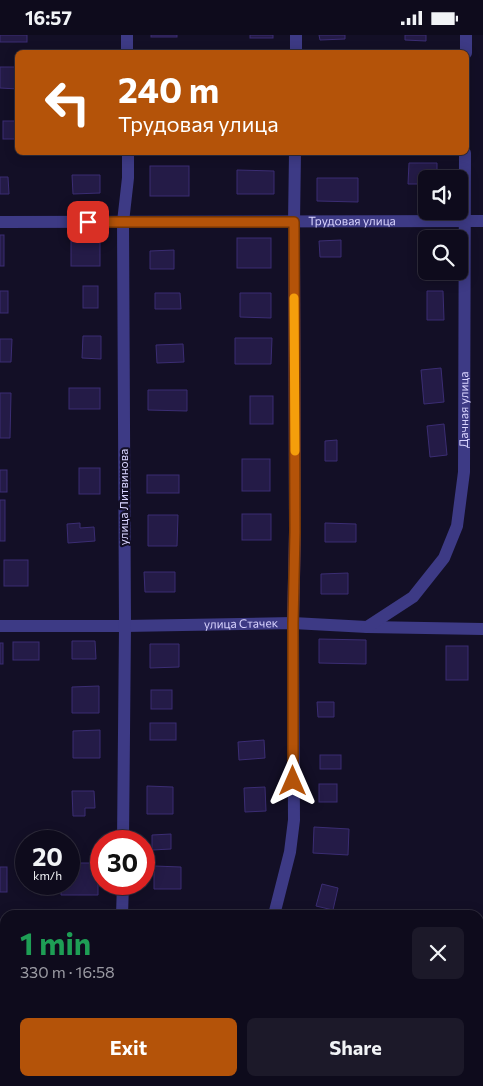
<!DOCTYPE html>
<meta charset="utf-8">
<style>
:root{--surface:#0e0b1c;--page:#1c1929;--text:#f1f3f6;--muted:#9b9ba3;--line:#2e2b3b;--accent:#b45309}
body{margin:0;font-family:Commissioner,sans-serif;background:var(--page);color:var(--text);height:100vh;display:flex;flex-direction:column;font-size:19px;white-space:nowrap}
*{box-sizing:border-box;margin:0}
p{font-size:16px;color:var(--muted)}
.icon{flex:none;width:28px;height:28px;fill:none;stroke:currentColor;stroke-width:2;stroke-linecap:round;stroke-linejoin:round}
.map{position:relative;flex:1;overflow:hidden}
.drawer{position:absolute;left:0px;top:875px;width:484px;height:176px;display:flex;flex-direction:column;background:var(--surface);border-radius:15px 15px 0 0;box-shadow:0 2px 12px #0003,0 0 0 1px var(--line)}
.drawer>*{flex:none}
.banner{position:absolute;left:15px;top:15px;width:454px;height:105px;border-radius:8px;box-shadow:0 2px 12px #0003,0 0 0 1px var(--line);background:#b45309;color:#fff;overflow:hidden}
.buttons{position:absolute;left:418px;top:135px;display:grid;gap:10px}
.buttons a{display:grid;place-items:center;width:50px;height:50px;border-radius:8px;background:var(--surface);box-shadow:0 2px 12px #0003,0 0 0 1px var(--line);font-size:25px}
.speed{position:absolute;left:15px;top:795px;display:flex;gap:10px;font-size:25px;font-weight:700;text-align:center}
.speed>*{display:grid;place-content:center;width:65px;height:65px;border-radius:50%;background:var(--surface);box-shadow:0 2px 12px #0003,0 0 0 1px var(--line);line-height:1}
.speed small{font-size:12px;font-weight:400}
.speed .limit{border:8px solid #d22;background:#fff;color:#111}
.pin{position:absolute;display:grid;place-items:center;width:42px;height:42px;color:#fff;margin:-21px;border-radius:10px;box-shadow:0 2px 8px #0006}
.me{position:absolute;width:55px;margin:-28px;rotate:0deg;stroke-linejoin:round;filter:drop-shadow(0 0 4px #0008)}
.turn{display:flex;align-items:center;gap:18px;height:105px;padding:0 20px;font-size:22px}
.turn .icon{width:65px;height:65px;stroke-width:2.5}
.turn b{display:block;font-size:35px;line-height:42px}
.round{display:grid;place-items:center;flex:none;width:52px;height:52px;border-radius:8px;background:var(--page)}
.overview{display:flex;align-items:center;justify-content:space-between;height:85px;padding:0 20px}
h1{font-size:30px;font-weight:700;line-height:38px;color:#1e9e55}
.button{display:flex;gap:10px;margin-top:auto;padding:10px 20px}
.button a{flex:1;height:58px;border-radius:8px;background:var(--accent);color:#fff;font-size:20px;font-weight:700;line-height:58px;text-align:center}
.button a+a{background:var(--page);color:var(--text)}
.status{display:flex;justify-content:space-between;align-items:center;height:35px;padding:0 25px;background:var(--surface);direction:ltr}
.status svg{height:14px;fill:currentColor}
.map>svg:first-child{display:block}
.building{fill:#241b47;stroke:#3b2d73}
.lines{fill:none;stroke-linecap:round;stroke-linejoin:round}
.street{stroke:#3d3a85;stroke-width:12}
.route-casing{stroke:#753606;stroke-width:12}
.route{stroke:#b45309;stroke-width:9}
.slow{stroke:#f59e0b;stroke-width:9}
.labels{text-anchor:middle;stroke-width:4.5;stroke-linejoin:round;paint-order:stroke}
.street-label{font-size:12px;fill:#d9d4ff;stroke:#130f26}
</style>
<div class="status"><b>16:57</b><svg viewBox="0 0 49 12"><path d="M0 12V9h3v3zM5 12V6h3v6zM10 12V3h3v9zM15 12V0h3v12zM26 1h20v11H26zM47 4h2v5h-2z"/></svg></div>
<div class="map">
<svg width="483" height="1051" viewBox="0 0 483 1051">
<rect width="100%" height="100%" fill="#130f26"/>
<g class="building">
<rect x="0" y="0" width="27" height="7"/>
<rect x="151" y="0" width="26" height="2"/>
<rect x="250" y="0" width="23" height="3"/>
<polygon points="319,0 345,0 345,4 320,5"/>
<polygon points="405,0 426,0 426,6 405,5"/>
<polygon points="0,32 18,32 18,54 0,53"/>
<rect x="3" y="86" width="15" height="18"/>
<polygon points="409,128 437,128 437,144 426,144 426,149 408,149"/>
<rect x="150" y="131" width="39" height="30"/>
<polygon points="237,135 274,136 274,159 237,159"/>
<polygon points="72,140 100,140 100,158 73,159"/>
<polygon points="0,142 8,142 9,159 0,159"/>
<polygon points="317,143 358,143 358,167 317,166"/>
<rect x="0" y="200" width="4" height="31"/>
<rect x="237" y="203" width="34" height="30"/>
<polygon points="341,205 341,222 320,222 319,206"/>
<rect x="71" y="206" width="29" height="25"/>
<polygon points="174,215 174,234 150,234 150,216"/>
<rect x="83" y="251" width="15" height="22"/>
<rect x="0" y="256" width="8" height="22"/>
<polygon points="427,256 443,256 444,285 427,285"/>
<polygon points="155,258 180,258 181,274 155,274"/>
<polygon points="240,258 271,258 271,283 240,282"/>
<polygon points="83,301 101,301 101,324 82,323"/>
<polygon points="235,303 272,303 271,329 235,329"/>
<polygon points="0,304 12,304 11,327 0,327"/>
<polygon points="183,309 184,327 157,328 156,310"/>
<polygon points="441,333 444,367 424,369 421,335"/>
<rect x="69" y="353" width="31" height="21"/>
<polygon points="148,355 187,355 187,376 148,375"/>
<polygon points="0,358 11,358 10,403 0,403"/>
<rect x="250" y="361" width="23" height="28"/>
<polygon points="444,389 447,420 430,422 427,391"/>
<polygon points="337,405 337,426 325,426 325,406"/>
<rect x="242" y="424" width="28" height="32"/>
<rect x="79" y="433" width="21" height="26"/>
<rect x="0" y="435" width="7" height="22"/>
<rect x="147" y="440" width="32" height="18"/>
<rect x="0" y="465" width="5" height="41"/>
<rect x="242" y="479" width="29" height="26"/>
<polygon points="148,480 178,480 177,511 148,511"/>
<polygon points="80,488 80,493 94,492 95,506 68,508 67,489"/>
<polygon points="325,488 356,489 356,507 325,507"/>
<rect x="4" y="525" width="24" height="26"/>
<polygon points="144,537 175,537 175,557 145,557"/>
<polygon points="348,538 348,559 321,559 321,539"/>
<polygon points="319,604 366,605 366,629 319,628"/>
<polygon points="72,606 95,606 96,624 72,624"/>
<rect x="13" y="607" width="26" height="18"/>
<rect x="0" y="608" width="3" height="21"/>
<polygon points="150,609 179,609 179,632 150,633"/>
<rect x="446" y="611" width="22" height="34"/>
<polygon points="99,651 99,678 72,678 72,652"/>
<rect x="151" y="655" width="21" height="19"/>
<polygon points="317,667 334,667 334,682 318,682"/>
<rect x="150" y="688" width="26" height="17"/>
<polygon points="100,695 100,723 73,723 73,696"/>
<polygon points="264,705 265,723 239,725 238,707"/>
<rect x="320" y="720" width="21" height="14"/>
<rect x="319" y="749" width="18" height="18"/>
<polygon points="147,751 173,752 173,779 147,779"/>
<polygon points="265,752 266,776 245,777 244,753"/>
<polygon points="72,756 94,756 95,773 85,773 85,781 73,781"/>
<polygon points="314,792 349,794 348,820 313,818"/>
<polygon points="171,799 171,814 152,815 152,800"/>
<polygon points="69,828 98,828 98,860 61,860 61,849 69,849"/>
<polygon points="154,831 181,832 181,854 154,854"/>
<rect x="0" y="832" width="7" height="25"/>
<polygon points="322,849 338,853 333,875 316,871"/>
<rect x="73" y="877" width="25" height="3"/>
<rect x="0" y="885" width="5" height="24"/>
<rect x="0" y="929" width="5" height="27"/>
<rect x="0" y="978" width="4" height="32"/>
<polygon points="291,1046 322,1046 321,1051 290,1051"/>
</g>
<g class="lines">
<g class="street">
<polyline points="127,0 127,18"/>
<polyline points="296,18 296,0"/>
<polyline points="466,18 466,0"/>
<path id="s1" d="M0 187 483 186"/>
<path id="s2" d="M0 591H125L293 588 367 592 483 594"/>
<path id="s3" d="M367 592 413 562 444 523 457 491 464 437 465 118"/>
<polyline points="123,806 125,591 123,187 128,143 128,118"/>
<polyline points="122,880 123,849"/>
<polyline points="274,880 290,817 294,785 293,588 295,497 294,187 295,118"/>
<polyline points="0,1047 108,1051"/>
<polyline points="199,1051 208,1046"/>
</g>
</g>
<g class="lines">
<defs>
<polyline id="route" points="88,187 294,187 295,497 293,588 293,746"/>
</defs>
<use href="#route" class="route-casing"/>
<use href="#route" class="route"/>
<polyline class="slow" points="294,263 295,416"/>
</g>
<g class="labels">
<g class="street-label">
<text dy="4" stroke="none"><textPath href="#s1" startOffset="352">Трудовая улица</textPath></text>
<text dy="4" stroke="none"><textPath href="#s3" startOffset="256">Дачная улица</textPath></text>
<text transform="translate(124 462) rotate(-90)" y="4">улица Литвинова</text>
<text dy="4" stroke="none"><textPath href="#s2" startOffset="241">улица Стачек</textPath></text>
</g>
</g>
</svg>
<div class="buttons">
<a><svg class="icon" aria-label="sound" viewBox="0 0 24 24"><path d="M4 9h4l5-4v14l-5-4H4zM17 9q2 3 0 6"/></svg></a>
<a><svg class="icon" aria-label="search" viewBox="0 0 24 24"><circle cx="10" cy="10" r="6"/><path d="M15 15l6 6"/></svg></a>
</div>
<div class="speed"><div>20<small>km/h</small></div><div class="limit">30</div></div>
<div class="pin" style="left:88px;top:187px;background:#d93025"><svg class="icon" aria-label="arrive" viewBox="0 0 24 24"><path d="M6 21V4h12l-3 4 3 4H6"/></svg></div>
<svg class="me" style="left:293px;top:746px" viewBox="-20 -20 40 40"><path d="M0-17L14 15 0 8-14 15z" fill="#b45309" stroke="#fff" stroke-width="4"/></svg>
<div class="banner">
<div class="turn"><svg class="icon" aria-label="left" viewBox="0 0 24 24"><path d="M17 20v-9H6M10 6l-5 5 5 5"/></svg><div><b>240 m</b>Трудовая улица</div></div>
</div>
<section class="drawer">
<div class="overview"><div><h1>1 min</h1><p>330 m · 16:58</p></div><a class="round"><svg class="icon" aria-label="close" viewBox="0 0 24 24"><path d="M6 6l12 12M18 6L6 18"/></svg></a></div>
<div class="button"><a>Exit</a><a>Share</a></div>
</section>
</div>
